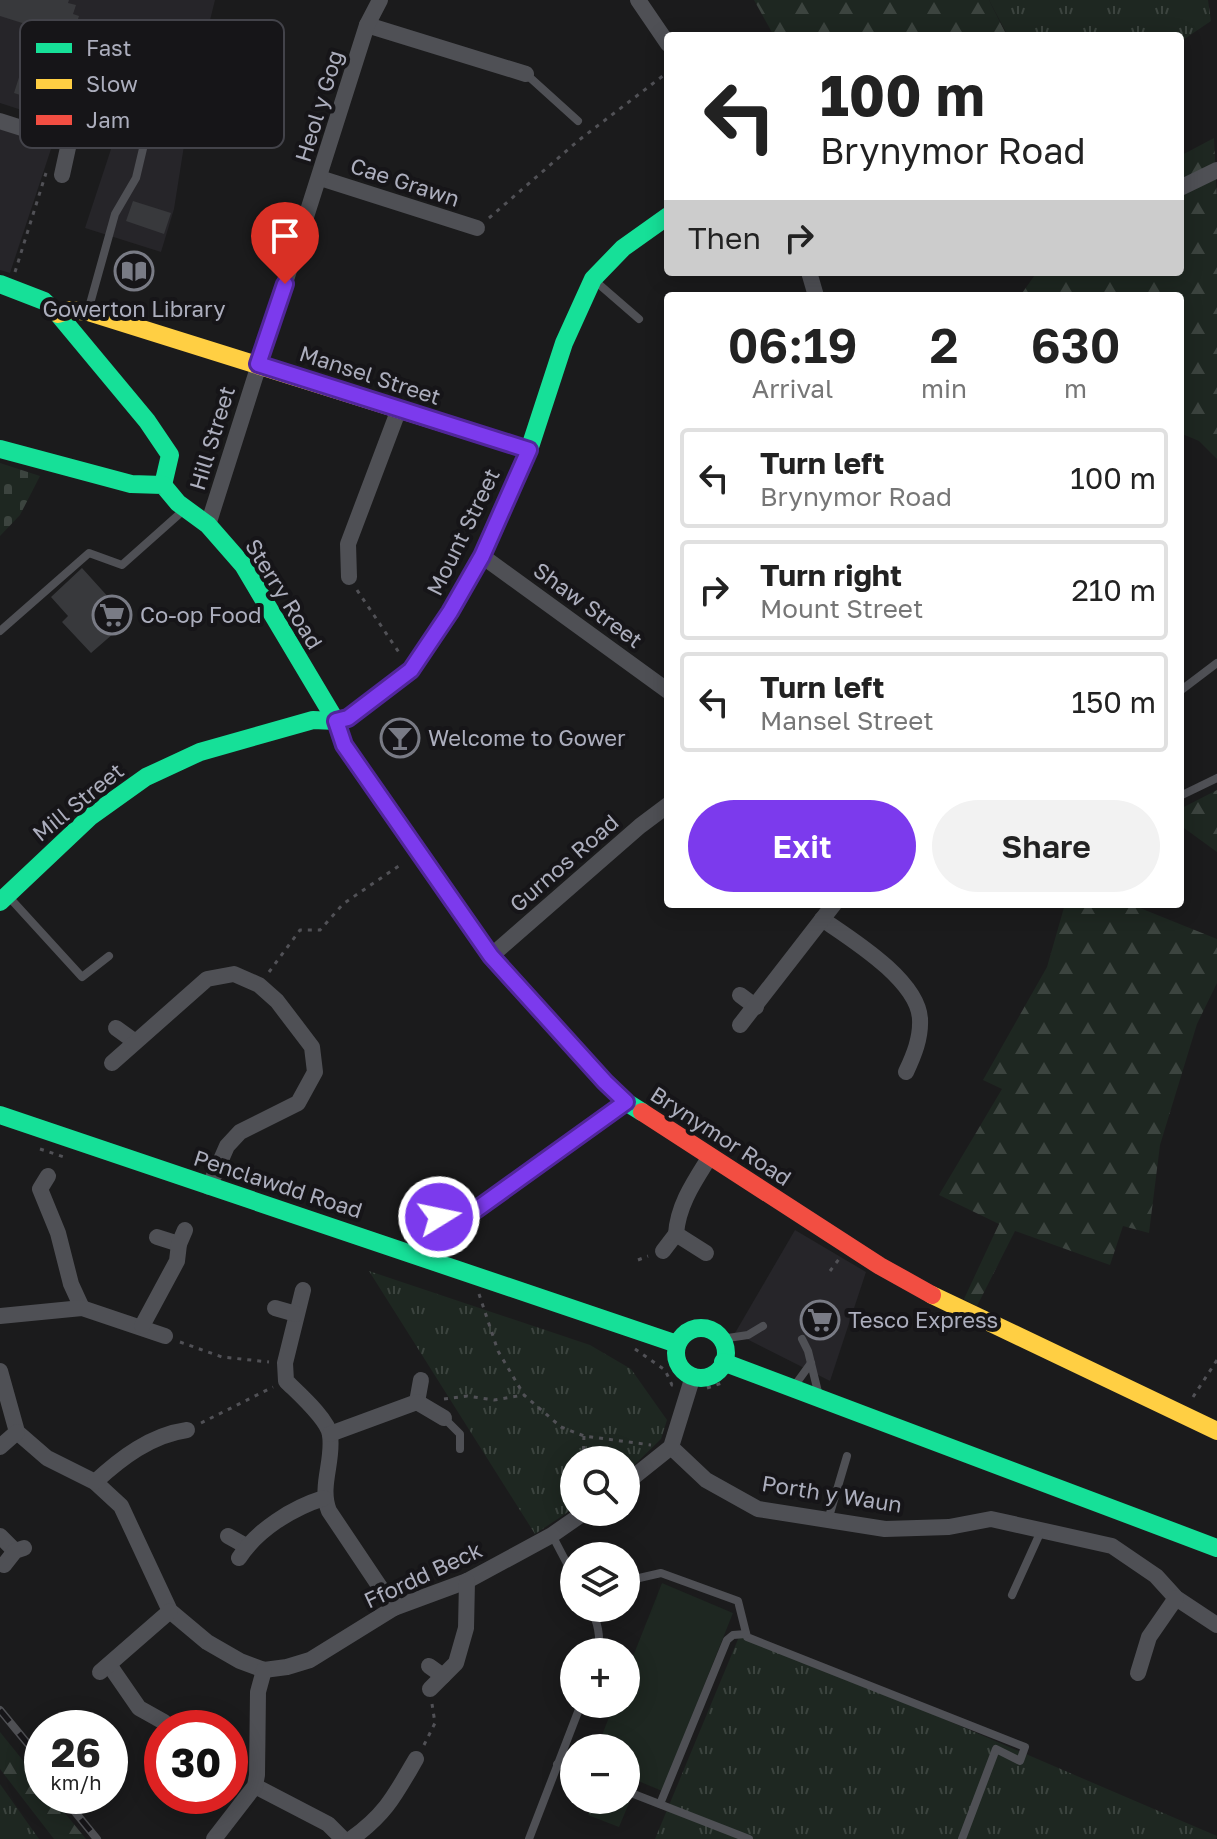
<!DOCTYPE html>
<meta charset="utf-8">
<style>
:root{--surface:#fff;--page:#f2f2f2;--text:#222;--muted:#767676;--line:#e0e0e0;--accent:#7c3aed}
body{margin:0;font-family:"Golos Text",sans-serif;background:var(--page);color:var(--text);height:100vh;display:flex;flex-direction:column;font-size:30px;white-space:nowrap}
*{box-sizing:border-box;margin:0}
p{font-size:26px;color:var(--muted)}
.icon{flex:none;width:44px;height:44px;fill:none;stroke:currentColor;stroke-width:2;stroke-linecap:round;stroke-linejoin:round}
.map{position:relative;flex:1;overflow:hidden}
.drawer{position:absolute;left:664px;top:292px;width:520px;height:616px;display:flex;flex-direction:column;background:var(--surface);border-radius:8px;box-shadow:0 4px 20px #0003}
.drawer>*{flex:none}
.hud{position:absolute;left:664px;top:32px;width:520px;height:244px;border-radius:8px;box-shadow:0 4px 20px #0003;background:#fff;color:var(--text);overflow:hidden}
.buttons{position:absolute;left:560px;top:1446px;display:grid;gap:16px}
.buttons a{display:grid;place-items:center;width:80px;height:80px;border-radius:50%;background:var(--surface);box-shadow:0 4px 20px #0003;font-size:40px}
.speed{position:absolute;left:24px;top:1710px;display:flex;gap:16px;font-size:40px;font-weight:700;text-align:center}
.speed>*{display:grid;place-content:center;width:104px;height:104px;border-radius:50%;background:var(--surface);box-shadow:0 4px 20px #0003;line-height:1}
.speed small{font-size:20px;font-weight:400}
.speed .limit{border:12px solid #d22;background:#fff;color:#111}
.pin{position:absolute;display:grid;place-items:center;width:68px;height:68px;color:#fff;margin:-82px -34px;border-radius:50% 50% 50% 0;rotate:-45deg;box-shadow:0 0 8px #0007}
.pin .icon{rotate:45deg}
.me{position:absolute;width:88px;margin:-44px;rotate:80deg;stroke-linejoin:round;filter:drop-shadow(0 0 6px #0008)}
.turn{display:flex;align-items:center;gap:28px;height:168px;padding:0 24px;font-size:36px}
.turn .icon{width:104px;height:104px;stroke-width:2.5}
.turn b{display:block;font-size:56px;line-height:68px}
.then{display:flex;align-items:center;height:76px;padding:0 24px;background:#0003;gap:16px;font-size:30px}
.eta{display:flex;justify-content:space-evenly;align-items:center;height:136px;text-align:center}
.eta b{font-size:48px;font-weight:600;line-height:56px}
.primary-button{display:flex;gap:16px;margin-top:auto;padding:16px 24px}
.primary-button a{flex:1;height:92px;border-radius:48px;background:var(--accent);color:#fff;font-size:32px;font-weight:600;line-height:92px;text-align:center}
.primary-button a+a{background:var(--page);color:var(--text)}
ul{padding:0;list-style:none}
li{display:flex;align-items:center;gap:24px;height:100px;margin:0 16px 12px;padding:0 8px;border:4px solid var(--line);border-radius:8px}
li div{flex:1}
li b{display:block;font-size:30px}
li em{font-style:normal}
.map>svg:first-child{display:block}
.built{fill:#262529}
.grass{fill:url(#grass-tufts)}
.forest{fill:url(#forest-firs)}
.cemetery{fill:url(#cemetery-stones)}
.pitch{fill:#1e2721}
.building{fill:#38393c}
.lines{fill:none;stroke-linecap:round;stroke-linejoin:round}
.path{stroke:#515156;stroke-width:3;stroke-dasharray:4 6;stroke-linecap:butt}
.lane{stroke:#4f5055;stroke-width:8}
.street{stroke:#4f5055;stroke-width:16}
.fast{stroke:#16e098;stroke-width:18}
.slow{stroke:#ffcf43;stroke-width:18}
.jam{stroke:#f24e42;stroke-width:18}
.rail-casing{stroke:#4f5054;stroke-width:8}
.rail{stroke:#161518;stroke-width:5;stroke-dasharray:15;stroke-linecap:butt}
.route-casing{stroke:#51269a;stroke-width:20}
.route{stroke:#7c3aed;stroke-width:14}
.labels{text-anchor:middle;stroke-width:8;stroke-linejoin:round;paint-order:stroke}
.street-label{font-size:22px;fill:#acaebd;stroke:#161518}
.poi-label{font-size:22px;fill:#acaebd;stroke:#161518;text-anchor:start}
.key{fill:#161518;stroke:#43434a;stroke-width:2}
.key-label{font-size:22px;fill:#acaebd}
</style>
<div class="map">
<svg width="1217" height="1839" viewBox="0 0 1217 1839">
<defs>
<pattern id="grass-tufts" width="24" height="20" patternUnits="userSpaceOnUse" patternTransform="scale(2)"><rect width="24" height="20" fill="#1e2721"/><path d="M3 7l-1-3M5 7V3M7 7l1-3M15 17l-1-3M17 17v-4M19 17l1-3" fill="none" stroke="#3c443f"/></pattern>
<pattern id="forest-firs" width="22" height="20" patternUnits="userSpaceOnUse" patternTransform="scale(2)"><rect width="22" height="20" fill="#1e2721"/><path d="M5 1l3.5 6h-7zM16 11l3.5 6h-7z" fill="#3c443f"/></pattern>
<pattern id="cemetery-stones" width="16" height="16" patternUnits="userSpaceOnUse" patternTransform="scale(2)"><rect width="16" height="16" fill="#1e2721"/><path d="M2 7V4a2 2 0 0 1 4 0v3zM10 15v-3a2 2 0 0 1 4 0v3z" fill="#3c443f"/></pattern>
</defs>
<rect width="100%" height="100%" fill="#1b1b1c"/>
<g class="built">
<polygon points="0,0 215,0 193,89 174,209 161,252 85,228 114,140 0,103"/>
<polygon points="0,128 52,146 10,273 0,270"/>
<polygon points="795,1230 866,1272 830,1381 735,1333"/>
</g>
<g class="grass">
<polygon points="989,0 1208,0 1211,21 1180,42 1180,36 1008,36"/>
<polygon points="369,1271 590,1345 631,1369 667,1420 661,1439 626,1473 626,1460 574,1460 574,1508 535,1534"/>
<polygon points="741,1632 1217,1836 1216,1839 655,1839"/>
<polygon points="626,1782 636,1786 619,1827 588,1815 595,1800 626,1800"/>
<polygon points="0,1784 39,1839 0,1839"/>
</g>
<g class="forest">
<polygon points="754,0 989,0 1006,34 774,36"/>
<polygon points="1214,138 1217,200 1217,459 1199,441 1180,433 1180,296 1020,296 1037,272 1180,272 1180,156"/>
<polygon points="1217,790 1217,852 1184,828 1180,809"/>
<polygon points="1065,904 1130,904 1217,939 1217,983 1197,1024 1160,1145 1149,1233 1123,1226 1110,1265 1015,1231 977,1306 964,1299 999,1224 939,1195 1002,1089 983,1080 1047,967"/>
<polygon points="0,1732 42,1784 42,1796 51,1796 86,1839 54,1839 0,1769"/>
</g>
<polygon class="cemetery" points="0,463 40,476 20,515 0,536"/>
<polygon class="pitch" points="662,1583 733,1613 662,1791 626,1776 626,1748 597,1748 614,1704 626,1704 626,1674"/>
<g class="building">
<polygon points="0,0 69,0 68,3 76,5 73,14 79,16 69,47 129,68 113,118 90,110 96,92 90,90 92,86 63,76 54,106 14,93 35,27 0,16"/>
<polygon points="133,201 171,213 164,234 126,221"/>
<polygon points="82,568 129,620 91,653 62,622 68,616 51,597"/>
</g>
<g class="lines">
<g class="path">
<polyline points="489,218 579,140 668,72"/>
<polyline points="15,272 46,173"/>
<polyline points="357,590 400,654"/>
<polyline points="269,972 300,930 320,930 343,904 403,863"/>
<polyline points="40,1149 67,1158"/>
<polyline points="638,1260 648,1256"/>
<polyline points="830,1271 839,1259"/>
<polyline points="479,1294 498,1351 524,1395 561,1427 584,1436 651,1445"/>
<polyline points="180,1342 222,1357 269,1362"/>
<polyline points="635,1349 665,1370 672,1385 676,1385"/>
<polyline points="707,1388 725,1382"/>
<polyline points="1193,1397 1217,1360"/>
<polyline points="444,1399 467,1396 494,1400 524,1395"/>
<polyline points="201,1423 273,1387"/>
<polyline points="583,1460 584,1436"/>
<polyline points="424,1745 435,1723 432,1704"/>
</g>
<g class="lane">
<polyline points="526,74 578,121"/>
<polyline points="594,280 639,319"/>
<polyline points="88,311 115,214 136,178 156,94 142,37"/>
<polyline points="0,631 89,553 122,565 185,509"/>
<polyline points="1180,691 1217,663"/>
<polyline points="1180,796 1217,778"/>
<polyline points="8,896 82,977 109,956"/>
<polyline points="721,1339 748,1335 763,1326"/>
<polyline points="802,1339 808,1351 819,1396"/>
<polyline points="795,1385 811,1363"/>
<polyline points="444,1418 460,1434 460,1449"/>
<polyline points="828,1520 847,1456"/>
<polyline points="552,1535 574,1577"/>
<polyline points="626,1581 661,1573 738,1601 747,1637 1025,1747 1020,1761 996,1749 962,1839"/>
<polyline points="1012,1595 1041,1531"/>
<path d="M590 1608C598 1622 601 1636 598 1652"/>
<polyline points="557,1764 574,1770"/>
<polyline points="626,1791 749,1839"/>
<polyline points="660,1804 727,1640 733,1635 746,1634"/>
<polyline points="529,1839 581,1704"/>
</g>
<g class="street">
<polyline points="638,0 668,44"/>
<polyline points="367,25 526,74"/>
<polyline points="0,121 69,143 62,175"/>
<polyline points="320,178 477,228"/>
<polyline points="1180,188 1217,170"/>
<polyline points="809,272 816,296"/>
<polyline points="208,525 367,25 380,0"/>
<polyline points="482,556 668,691"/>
<polyline points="349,577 348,544 399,409"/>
<path d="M822 919C851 939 918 980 920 1019 921 1038 914 1055 906 1072"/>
<polyline points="491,956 640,826 668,805"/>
<polyline points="740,995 756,1007"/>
<polyline points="740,1025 834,904"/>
<polyline points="116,1028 134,1041"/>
<polyline points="112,1063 207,979 234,974 259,985 277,1001 312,1047 315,1072 298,1103 240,1132 227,1146 209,1187"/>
<polyline points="48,1176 40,1189 58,1233 71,1284 82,1308"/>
<polyline points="439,1217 459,1222 626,1102"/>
<polyline points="157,1237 179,1244"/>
<polyline points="663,1251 676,1234"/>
<path d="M706 1253 676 1234C678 1205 694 1182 709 1158"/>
<path d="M303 1290 285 1363 286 1381C298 1393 328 1419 330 1435 334 1461 319 1486 329 1511L394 1608"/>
<polyline points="275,1308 296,1314"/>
<polyline points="0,1316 82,1308 165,1336"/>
<polyline points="142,1326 177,1261 179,1244 185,1230"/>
<polyline points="0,1371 17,1432 47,1458 95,1482 121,1506 170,1611 207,1642 240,1661 264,1670 287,1667 310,1660 394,1608 467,1581 552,1535 585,1512"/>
<polyline points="417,1402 421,1380"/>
<polyline points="330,1434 417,1402 444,1418"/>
<polyline points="0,1447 17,1432"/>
<polyline points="671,1447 706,1480 758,1509 885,1529 949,1527 991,1519 1112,1546 1156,1576 1176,1598 1217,1625"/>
<path d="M95 1482C121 1458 151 1435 187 1430"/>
<polyline points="626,1483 671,1447 693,1376"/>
<polyline points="0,1536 15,1551"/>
<polyline points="228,1536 246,1546"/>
<path d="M239 1558C257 1530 292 1508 324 1498"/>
<polyline points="4,1565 15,1551 24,1548"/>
<polyline points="110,1666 139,1708 164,1722 167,1728"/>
<polyline points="429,1666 443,1676"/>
<polyline points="100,1672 170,1611"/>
<polyline points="1138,1673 1149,1637 1176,1598"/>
<polyline points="430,1689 456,1663 466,1628 467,1581"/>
<polyline points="255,1786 328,1824 343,1839"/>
<polyline points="214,1839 255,1786 257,1775 258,1692 264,1670"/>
<path d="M351 1839C386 1814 395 1795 416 1759"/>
</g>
<g class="fast">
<polyline points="0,284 44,301 58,314 147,421 170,455 163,485"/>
<polyline points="0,449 131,484 163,485 178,503 208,525 243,565 336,721 344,745 491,956 605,1082 626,1102 642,1112"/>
<polyline points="0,902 90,817 146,777 200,752 313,720 336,721 348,718 411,670 450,612 482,556 529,450 564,343 593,279 623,248 668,216"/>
<polyline points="0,1115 677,1344"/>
<circle cx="701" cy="1353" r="25"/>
<polyline points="723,1362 1217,1548"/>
</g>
<g class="slow">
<polyline points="58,314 70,310 88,312 529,450"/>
<polyline points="932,1295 1217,1431"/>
</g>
<polyline class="jam" points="642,1112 880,1266 932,1295"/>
<defs>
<g id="rail">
<polyline points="0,1710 42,1761"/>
<polyline points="62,1796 97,1839"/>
</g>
</defs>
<use href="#rail" class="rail-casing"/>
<use href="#rail" class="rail"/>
</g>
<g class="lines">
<defs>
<polyline id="route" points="285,284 258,364 529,450 482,556 450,612 411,670 348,718 336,721 344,745 491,956 605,1082 626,1102 459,1222 439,1217"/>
</defs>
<use href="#route" class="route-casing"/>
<use href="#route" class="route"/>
</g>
<defs>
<symbol id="library-ring" viewBox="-11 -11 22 22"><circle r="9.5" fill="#161518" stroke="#797b85" stroke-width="1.5"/><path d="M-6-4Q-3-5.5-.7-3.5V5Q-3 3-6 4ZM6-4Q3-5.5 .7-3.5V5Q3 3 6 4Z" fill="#797b85"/></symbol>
<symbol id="supermarket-ring" viewBox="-11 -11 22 22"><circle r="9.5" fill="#161518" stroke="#797b85" stroke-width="1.5"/><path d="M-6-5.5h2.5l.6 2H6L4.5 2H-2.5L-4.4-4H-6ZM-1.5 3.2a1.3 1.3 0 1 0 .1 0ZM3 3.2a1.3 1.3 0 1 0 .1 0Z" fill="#797b85"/></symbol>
<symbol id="bar-ring" viewBox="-11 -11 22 22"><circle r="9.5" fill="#161518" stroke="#797b85" stroke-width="1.5"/><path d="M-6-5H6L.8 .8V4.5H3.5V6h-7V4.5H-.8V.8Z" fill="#797b85"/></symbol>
</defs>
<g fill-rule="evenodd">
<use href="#library-ring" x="112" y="249" width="44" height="44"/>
<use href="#supermarket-ring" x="90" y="593" width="44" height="44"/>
<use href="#bar-ring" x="378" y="716" width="44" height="44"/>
<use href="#supermarket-ring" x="798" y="1298" width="44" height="44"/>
</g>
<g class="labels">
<g class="street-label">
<text transform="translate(319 106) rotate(-73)" y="8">Heol y Gog</text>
<text transform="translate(405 182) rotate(18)" y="8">Cae Grawn</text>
<text transform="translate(370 375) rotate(18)" y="8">Mansel Street</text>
<text transform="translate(212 438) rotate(-73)" y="8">Hill Street</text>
<text transform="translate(463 532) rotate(-64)" y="8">Mount Street</text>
<text transform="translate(284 594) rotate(58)" y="8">Sterry Road</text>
<text transform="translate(588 605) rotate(36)" y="8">Shaw Street</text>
<text transform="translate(78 802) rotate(-39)" y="8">Mill Street</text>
<text transform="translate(564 863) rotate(-41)" y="8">Gurnos Road</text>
<text transform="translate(721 1136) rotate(33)" y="8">Brynymor Road</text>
<text transform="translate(278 1184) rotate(18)" y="8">Penclawdd Road</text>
<text transform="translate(832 1494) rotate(9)" y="8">Porth y Waun</text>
<text transform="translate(423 1575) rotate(-25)" y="8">Ffordd Beck</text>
</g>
<g class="poi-label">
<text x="134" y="317" text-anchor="middle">Gowerton Library</text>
<text x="140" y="623">Co-op Food</text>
<text x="428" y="746">Welcome to Gower</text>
<text x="848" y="1328">Tesco Express</text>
</g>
</g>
<rect x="20" y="20" width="264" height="128" rx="12" class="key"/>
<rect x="36" y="43" width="36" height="10" fill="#16e098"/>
<rect x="36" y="79" width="36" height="10" fill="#ffcf43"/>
<rect x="36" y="115" width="36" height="10" fill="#f24e42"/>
<g class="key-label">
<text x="86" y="56">Fast</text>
<text x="86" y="92">Slow</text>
<text x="86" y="128">Jam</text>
</g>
</svg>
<div class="buttons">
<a><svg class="icon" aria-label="search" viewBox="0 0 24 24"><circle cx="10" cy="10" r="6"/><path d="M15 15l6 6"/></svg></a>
<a><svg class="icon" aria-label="layers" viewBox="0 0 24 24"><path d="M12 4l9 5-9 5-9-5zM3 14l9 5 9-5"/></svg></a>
<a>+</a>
<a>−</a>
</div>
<div class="speed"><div>26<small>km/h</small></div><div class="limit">30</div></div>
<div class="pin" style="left:285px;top:284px;background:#d93025"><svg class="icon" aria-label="arrive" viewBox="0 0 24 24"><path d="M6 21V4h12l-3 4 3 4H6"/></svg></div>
<svg class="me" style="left:439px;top:1217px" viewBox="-20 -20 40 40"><circle r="17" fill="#7c3aed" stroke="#fff" stroke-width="3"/><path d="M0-11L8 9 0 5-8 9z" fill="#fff"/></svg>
<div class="hud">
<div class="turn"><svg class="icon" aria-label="left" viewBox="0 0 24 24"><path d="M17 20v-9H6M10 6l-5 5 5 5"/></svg><div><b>100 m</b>Brynymor Road</div></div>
<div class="then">Then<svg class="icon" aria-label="right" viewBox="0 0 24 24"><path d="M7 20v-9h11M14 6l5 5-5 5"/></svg></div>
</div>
<section class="drawer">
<div class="eta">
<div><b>06:19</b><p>Arrival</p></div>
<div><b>2</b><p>min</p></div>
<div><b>630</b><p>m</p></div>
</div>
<ul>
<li><svg class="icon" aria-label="left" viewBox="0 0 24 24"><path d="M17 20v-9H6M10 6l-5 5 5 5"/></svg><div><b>Turn left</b><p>Brynymor Road</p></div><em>100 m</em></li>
<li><svg class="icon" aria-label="right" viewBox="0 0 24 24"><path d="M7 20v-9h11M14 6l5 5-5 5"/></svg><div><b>Turn right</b><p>Mount Street</p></div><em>210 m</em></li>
<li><svg class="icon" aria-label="left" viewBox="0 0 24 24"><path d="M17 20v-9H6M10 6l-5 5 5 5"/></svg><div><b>Turn left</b><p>Mansel Street</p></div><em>150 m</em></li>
</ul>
<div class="primary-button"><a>Exit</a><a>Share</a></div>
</section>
</div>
